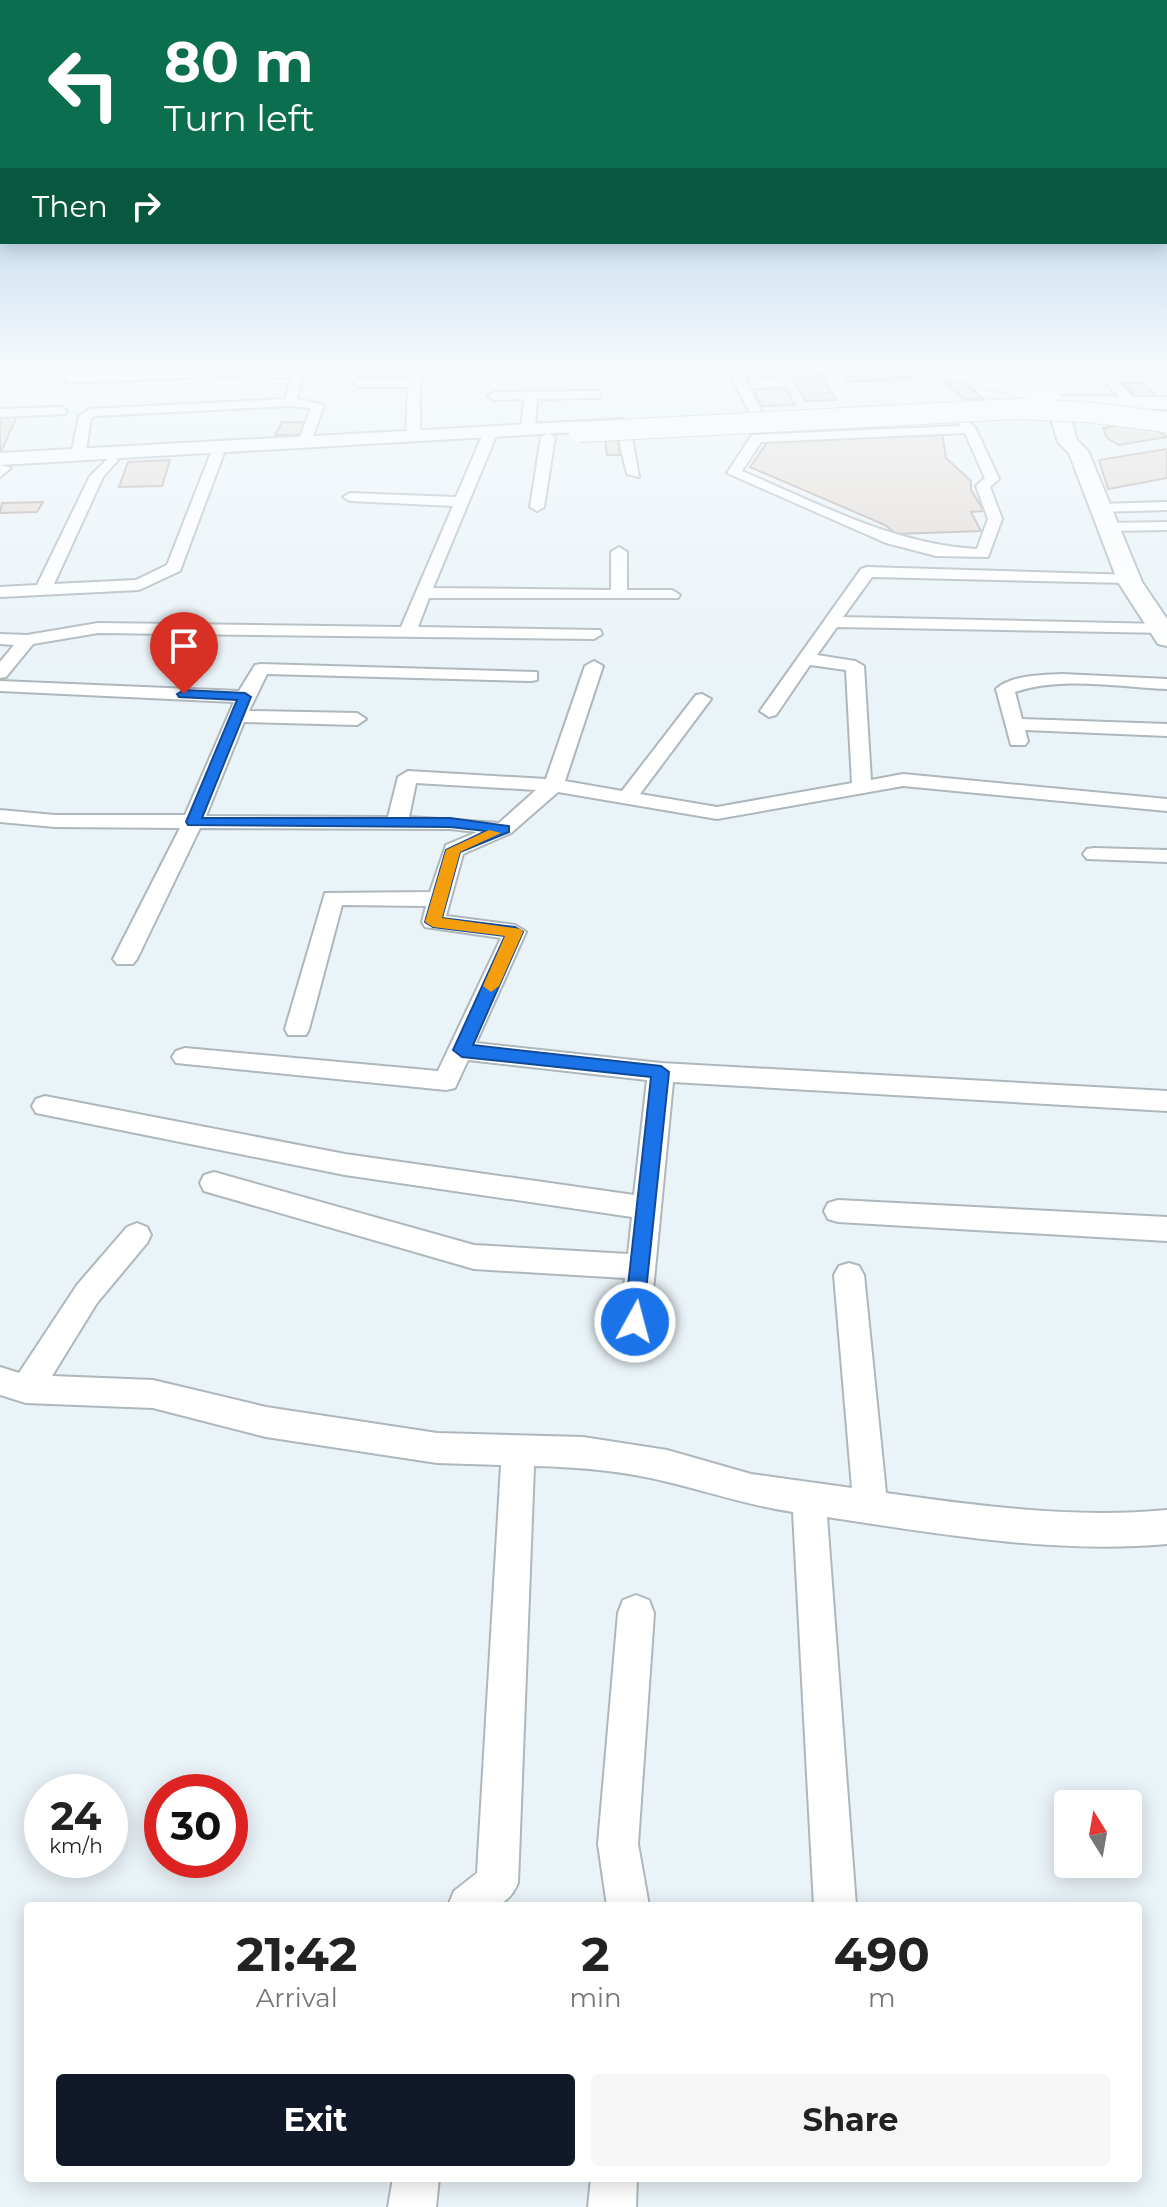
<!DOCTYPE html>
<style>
:root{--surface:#fff;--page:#f6f6f6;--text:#222;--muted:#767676;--accent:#111827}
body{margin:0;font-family:Montserrat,sans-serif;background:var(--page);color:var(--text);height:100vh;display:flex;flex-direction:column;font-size:30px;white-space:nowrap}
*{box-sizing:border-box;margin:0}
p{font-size:26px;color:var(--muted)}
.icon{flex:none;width:44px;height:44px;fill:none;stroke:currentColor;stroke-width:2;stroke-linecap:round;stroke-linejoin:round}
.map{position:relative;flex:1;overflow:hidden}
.sheet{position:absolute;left:24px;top:1902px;width:1118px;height:280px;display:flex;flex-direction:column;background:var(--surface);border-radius:8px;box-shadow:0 4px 20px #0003}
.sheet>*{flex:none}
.top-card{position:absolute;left:0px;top:0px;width:1168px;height:244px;box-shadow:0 4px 20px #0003;background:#0b6e4f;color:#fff;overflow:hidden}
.needle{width:52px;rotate:349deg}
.fabs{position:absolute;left:1054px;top:1790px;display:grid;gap:16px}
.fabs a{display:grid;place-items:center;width:88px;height:88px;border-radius:8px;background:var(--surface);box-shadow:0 4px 20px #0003;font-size:40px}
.speed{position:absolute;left:24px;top:1774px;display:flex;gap:16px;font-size:40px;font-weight:700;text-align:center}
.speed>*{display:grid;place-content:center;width:104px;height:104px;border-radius:50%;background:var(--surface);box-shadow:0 4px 20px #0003;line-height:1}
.speed small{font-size:20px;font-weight:400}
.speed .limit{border:12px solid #d22;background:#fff;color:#111}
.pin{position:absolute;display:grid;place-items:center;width:68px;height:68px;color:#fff;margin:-82px -34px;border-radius:50% 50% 50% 0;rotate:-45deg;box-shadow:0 0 8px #0007}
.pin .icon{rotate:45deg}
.me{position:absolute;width:88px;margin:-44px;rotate:7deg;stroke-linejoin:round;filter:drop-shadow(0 0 6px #0008)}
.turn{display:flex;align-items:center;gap:28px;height:168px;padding:0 32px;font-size:36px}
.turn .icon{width:104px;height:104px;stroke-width:2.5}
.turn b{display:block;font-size:56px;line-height:68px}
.then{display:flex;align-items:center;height:76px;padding:0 32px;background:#0003;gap:16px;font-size:30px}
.eta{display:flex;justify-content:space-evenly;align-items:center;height:136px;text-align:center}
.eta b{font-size:48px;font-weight:700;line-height:56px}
.cta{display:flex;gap:16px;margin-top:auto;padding:16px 32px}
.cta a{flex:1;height:92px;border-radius:8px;background:var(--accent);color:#fff;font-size:32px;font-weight:700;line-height:92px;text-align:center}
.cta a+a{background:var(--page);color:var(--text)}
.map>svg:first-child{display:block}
.building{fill:#e2dad4;stroke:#b0a8a3;stroke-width:2}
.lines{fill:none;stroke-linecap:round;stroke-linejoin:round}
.street-casing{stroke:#aeb7bc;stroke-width:4}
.primary-casing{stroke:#aeb7bc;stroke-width:4}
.street{fill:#fff;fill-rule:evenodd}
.primary{fill:#fff;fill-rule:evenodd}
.primary-bridge-casing{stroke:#aeb7bc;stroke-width:22;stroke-linecap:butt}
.primary-bridge{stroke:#fff;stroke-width:20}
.route{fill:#1a73e8;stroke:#114b97;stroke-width:2}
.slow{fill:#f59e0b}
</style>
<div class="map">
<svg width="1167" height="2207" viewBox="0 0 1167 2207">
<rect width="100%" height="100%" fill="#eaf3f8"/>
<g class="building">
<polygon points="904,367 915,378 848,382 839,370"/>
<polygon points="821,375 836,400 805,401 791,376"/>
<polygon points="956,375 983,399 965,400 939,376"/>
<polygon points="1122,383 1142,383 1159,399 1139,399"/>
<polygon points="786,388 795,405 761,406 753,389"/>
<polygon points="18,414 0,454 0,415"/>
<polygon points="282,422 308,422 301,435 275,435"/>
<polygon points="1130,424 1156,430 1167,437 1119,445 1107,438 1103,428"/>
<polygon points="942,433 946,458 971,481 971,490 984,511 971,512 981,531 896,534 885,525 750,467 769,440"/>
<polygon points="605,439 618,439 620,455 607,455"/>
<polygon points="1167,449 1167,478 1108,489 1099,460"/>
<polygon points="170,460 162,486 119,487 128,462"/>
<polygon points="43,502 37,512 0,513 2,503"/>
</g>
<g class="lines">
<defs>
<g id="street">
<polygon points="0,366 8,366 0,373"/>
<polygon points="226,366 303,372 297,399 324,405 310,445 298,442 311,408 290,406 96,416 91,418 85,456 78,460 71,456 79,416 90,409 285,399 292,378 228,376 69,383 65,382 65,376"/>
<polygon points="415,366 540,366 541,368 535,372 425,371 420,383 420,436 413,440 406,436 408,387 359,387 353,383 359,379 409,379"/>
<polygon points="1090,366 1103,366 1137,401 1137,407 1129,407"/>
<polygon points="825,367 825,373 821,374 744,377 763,415 757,419 751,415 730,374 736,370"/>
<polygon points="596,391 600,392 600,398 537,399 535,430 528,434 521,430 524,399 494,400 488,396 494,392"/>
<polygon points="61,407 67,411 65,414 0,417 0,409"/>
<path d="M958 410 976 429 999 479 990 487 1002 519 988 557 936 556 886 543 727 473 752 435 960 426 952 414ZM965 433 985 478 976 486 988 519 977 549C893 544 819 504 742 471L761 442Z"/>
<polygon points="624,428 631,432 639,477 627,474 617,432"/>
<polygon points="489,432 496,436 433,588 611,590 611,552 619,547 627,552 627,590 672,590 680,595 678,598 429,598 418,627 600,630 602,634 594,639 98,633 33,644 6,677 0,678 0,662 14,645 0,644 0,634 27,635 98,623 401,627 453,506 350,501 343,497 350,493 456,497 482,436"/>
<polygon points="548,433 555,437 544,507 537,511 530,507 541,437"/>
<polygon points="212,450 224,453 180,571 139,590 0,597 0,587 37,585 90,476 111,456 118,460 103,477 54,584 136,580 167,565"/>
<polygon points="0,465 11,468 0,477"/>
<polygon points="1167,502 1167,510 1099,512 1092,508 1099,504"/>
<polygon points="1167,522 1167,530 1107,531 1100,527 1107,523"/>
<path d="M867 567 1134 575V581L1128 583 872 577 843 617 1161 624 1167 625V633L837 627 817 655 855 661 864 666 871 780 903 774 1167 799V811L903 786 717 819 558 792 511 833 463 854 446 916 515 925 526 932 476 1043 661 1063 1167 1091V1111L673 1082 650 1322 646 1331 635 1335 624 1331 620 1322 625 1278 474 1269 214 1194 204 1191 200 1183 204 1175 214 1172 474 1245 628 1254 632 1217 345 1175 36 1113 32 1106 36 1099 45 1096 345 1154 634 1195 647 1080 468 1060 455 1088 446 1090 176 1063 172 1057 176 1051 185 1048 438 1071 501 938 425 927 422 922 426 906 342 905 309 1029 306 1035H288L285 1029 325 893 430 892 446 845 477 832 450 829 200 828 137 959 133 964H117L113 959 180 828 55 827 0 822V810L55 815H185L234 702 0 691V681L239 691 255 665 261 664 537 672V680L531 681 267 674 249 711 357 713 366 719 357 725 244 722 206 816 388 817 398 777 408 771 546 779 585 666 594 661 603 666 565 781 622 791 696 695 702 694 711 699 640 794 717 807 852 783 846 670 810 665 776 715 769 717 760 711 861 569ZM416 783 536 790 499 823 409 817Z"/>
<path d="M1062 674 1167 679V689C1118 687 1062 676 1015 692L1022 719 1167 724V736L1025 730 1028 741 1025 745H1011L996 689C1011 675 1042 675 1062 674Z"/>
<polygon points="1094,848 1167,850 1167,862 1087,859 1083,854 1087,849"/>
<polygon points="838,1200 1167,1217 1167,1241 838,1222 828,1219 824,1211 828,1203"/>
<path d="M137 1223 147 1227 151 1235 147 1243 97 1303 52 1376 153 1380 266 1407 437 1433 583 1437 667 1450 751 1474 852 1488 834 1275 839 1266 849 1263 859 1266 864 1275 886 1493C979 1506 1074 1519 1167 1510V1544C1054 1554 939 1534 827 1517L856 1906H814L793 1512C750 1506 710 1492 668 1482 624 1471 579 1467 534 1466L518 1883C504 1916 479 1906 448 1906L454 1891 477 1873 501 1465 437 1463 266 1437 153 1408 26 1403 0 1395V1367L19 1373 77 1285 127 1227Z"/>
<polygon points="636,1595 649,1600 654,1613 638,1844 649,1906 607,1906 598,1844 618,1613 623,1600"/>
<polygon points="393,2178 439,2178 436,2207 388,2207"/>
<polygon points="591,2178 637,2178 636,2207 588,2207"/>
</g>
<g id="primary">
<polygon points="1047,396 1167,397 1167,409 1062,408 1069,413 1077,440 1088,451 1142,582 1167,619 1167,646 1158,644 1118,582 1069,453 1058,442 1049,413 1056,408 1040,406 1037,402"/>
<polygon points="623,419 633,425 630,429 0,465 0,453"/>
</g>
</defs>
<use href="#street" class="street-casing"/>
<use href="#primary" class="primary-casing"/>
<use href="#street" class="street"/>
<use href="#primary" class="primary"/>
<defs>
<g id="primary-bridge">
<polyline points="942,366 1050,395"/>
<polyline points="579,432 1016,409 1087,412 1167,422"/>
</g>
</defs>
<use href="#primary-bridge" class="primary-bridge-casing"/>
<use href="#primary-bridge" class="primary-bridge"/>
</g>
<linearGradient id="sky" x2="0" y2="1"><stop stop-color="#81b3db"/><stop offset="0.54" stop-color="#f6fafc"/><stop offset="1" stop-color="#f6fafc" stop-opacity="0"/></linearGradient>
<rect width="1167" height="675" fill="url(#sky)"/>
<polygon class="route" points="184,690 245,693 251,697 202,818 450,818 509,826 509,832 460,852 442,918 515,927 523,932 473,1045 661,1066 669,1072 642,1329 627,1329 624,1322 651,1077 462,1057 453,1050 505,936 433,927 425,922 446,850 486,831 450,827 188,825 186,822 237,700 179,697 177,694"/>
<polygon class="slow" points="489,830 501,833 460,852 442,918 521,929 523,932 499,986 491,992 483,986 505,936 433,927 425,922 446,850"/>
</svg>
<div class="fabs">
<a><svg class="needle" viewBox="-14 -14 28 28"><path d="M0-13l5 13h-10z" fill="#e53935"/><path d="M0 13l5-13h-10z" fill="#767676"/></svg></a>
</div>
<div class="speed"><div>24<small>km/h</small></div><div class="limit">30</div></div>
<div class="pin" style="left:184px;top:694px;background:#d93025"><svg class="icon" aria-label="arrive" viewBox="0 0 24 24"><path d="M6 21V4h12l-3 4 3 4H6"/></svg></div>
<svg class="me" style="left:635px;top:1322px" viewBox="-20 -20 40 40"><circle r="17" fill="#1a73e8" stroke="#fff" stroke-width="3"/><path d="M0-11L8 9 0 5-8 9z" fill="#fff"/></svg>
<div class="top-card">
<div class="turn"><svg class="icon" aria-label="left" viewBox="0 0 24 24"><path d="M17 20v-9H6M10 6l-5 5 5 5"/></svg><div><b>80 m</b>Turn left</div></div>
<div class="then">Then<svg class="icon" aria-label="right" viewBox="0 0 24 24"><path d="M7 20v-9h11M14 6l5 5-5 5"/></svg></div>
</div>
<section class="sheet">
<div class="eta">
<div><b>21:42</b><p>Arrival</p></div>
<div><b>2</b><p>min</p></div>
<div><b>490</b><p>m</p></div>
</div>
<div class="cta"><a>Exit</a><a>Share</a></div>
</section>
</div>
